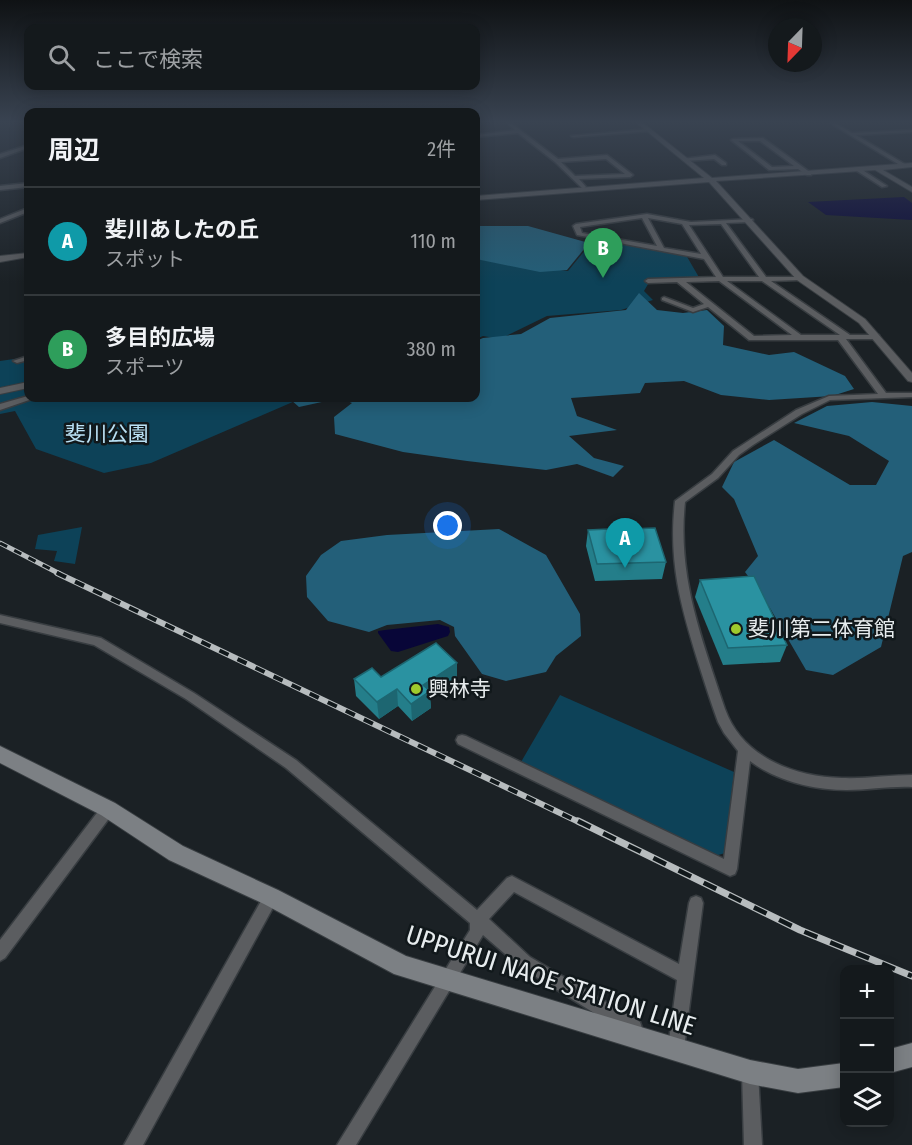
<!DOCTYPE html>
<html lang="ja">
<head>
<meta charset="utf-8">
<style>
	body { margin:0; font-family:"Fira Sans Condensed","Noto Sans JP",sans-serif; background:#212629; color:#f1f3f6 }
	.controls { position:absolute; right:18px; bottom:18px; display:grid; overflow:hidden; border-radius:12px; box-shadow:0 3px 15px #0003 }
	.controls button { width:54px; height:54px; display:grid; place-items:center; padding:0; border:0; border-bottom:2px solid #33383b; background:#14191c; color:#f1f3f6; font:30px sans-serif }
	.compass { position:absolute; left:768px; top:18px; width:54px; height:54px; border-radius:50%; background:#14191c; box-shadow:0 3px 15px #0003; rotate:203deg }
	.you { position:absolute; left:448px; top:526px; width:21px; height:21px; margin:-15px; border:4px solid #fff; border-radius:50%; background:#1a73e8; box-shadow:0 0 0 9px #1a73e833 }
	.badge { display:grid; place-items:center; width:39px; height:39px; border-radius:50%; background:#9fca2d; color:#fff; font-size:20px; font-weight:700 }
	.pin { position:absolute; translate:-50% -50px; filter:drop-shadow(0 2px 3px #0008) }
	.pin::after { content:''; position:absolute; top:32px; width:21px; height:18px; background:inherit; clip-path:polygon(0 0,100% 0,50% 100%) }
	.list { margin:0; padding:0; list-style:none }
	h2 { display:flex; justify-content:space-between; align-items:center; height:78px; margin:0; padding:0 24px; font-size:26px }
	h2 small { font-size:20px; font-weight:400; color:#9da0a3 }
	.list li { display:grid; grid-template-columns:39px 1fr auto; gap:18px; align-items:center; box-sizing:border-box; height:108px; padding:0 24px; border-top:2px solid #33383b }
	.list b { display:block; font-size:22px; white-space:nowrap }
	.list p { margin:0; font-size:20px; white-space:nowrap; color:#9da0a3 }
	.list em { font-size:20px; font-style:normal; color:#9da0a3 }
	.icon { flex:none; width:33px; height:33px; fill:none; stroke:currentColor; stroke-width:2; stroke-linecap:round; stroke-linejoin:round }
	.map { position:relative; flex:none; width:912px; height:1145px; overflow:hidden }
	.search { position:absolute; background:#14191c; box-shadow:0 3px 15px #0003; left:24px; top:24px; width:456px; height:66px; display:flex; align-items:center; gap:15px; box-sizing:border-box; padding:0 21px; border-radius:12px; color:#9da0a3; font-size:22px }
	.panel { position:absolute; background:#14191c; box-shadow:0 3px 15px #0003; left:24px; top:108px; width:456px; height:294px; border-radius:12px }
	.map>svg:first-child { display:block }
	.green { fill:#0d4258 }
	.forest { fill:#235f79 }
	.water { fill:#080638 }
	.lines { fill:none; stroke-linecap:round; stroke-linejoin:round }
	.minor-casing { stroke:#383d41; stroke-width:3 }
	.tertiary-casing { stroke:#383d41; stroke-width:2 }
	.secondary-casing { stroke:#383d41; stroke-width:2 }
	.minor { fill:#5b5d60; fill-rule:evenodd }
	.tertiary { fill:#5b5d60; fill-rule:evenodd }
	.secondary { fill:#7c8084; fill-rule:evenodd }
	.rail-far2-casing { stroke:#b7bcbe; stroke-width:5 }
	.rail-far1-casing { stroke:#b7bcbe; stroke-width:6 }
	.rail-casing { stroke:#b7bcbe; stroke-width:7 }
	.rail-far2 { stroke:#11181b; stroke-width:3; stroke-dasharray:8; stroke-linecap:butt }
	.rail-far1 { stroke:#11181b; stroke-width:4; stroke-dasharray:10; stroke-linecap:butt }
	.rail { stroke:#11181b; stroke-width:4.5; stroke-dasharray:14; stroke-linecap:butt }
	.wall { fill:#247e8a }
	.shaded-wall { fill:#1d6671 }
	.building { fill:#2a92a1; stroke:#1d6671; stroke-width:1.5 }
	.poi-dot { fill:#9fca2d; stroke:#11181b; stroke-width:2 }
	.labels { text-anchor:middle; stroke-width:5; stroke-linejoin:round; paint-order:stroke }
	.park-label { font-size:21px; fill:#bae1f5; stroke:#11181b }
	.poi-label { font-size:21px; fill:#e7ecee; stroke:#11181b; text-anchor:start }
	.near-street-label { font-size:26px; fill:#e7ecee; stroke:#11181b }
</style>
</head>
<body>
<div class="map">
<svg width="912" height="1145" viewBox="0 0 912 1145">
	<rect width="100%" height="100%" fill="#1b2125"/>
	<g class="green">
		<polygon points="595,238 686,255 700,279 651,279 644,291 653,300 621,310 547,316 500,339 483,336 476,339 476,259 568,271"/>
		<polygon points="28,357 28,398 302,398 151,463 104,473 36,449 15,411 0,414 0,361"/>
		<polygon points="82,527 75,564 54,561 57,551 35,549 38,535"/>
		<polygon points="560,695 734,772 725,853 715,856 521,762"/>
	</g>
	<g class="forest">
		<polygon points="476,226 528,226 589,243 567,270 540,272 476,259"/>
		<polygon points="639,293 657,310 683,313 707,310 724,326 723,345 769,355 794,352 845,376 854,389 832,396 769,400 721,395 684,381 645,383 640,393 571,398 577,416 617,430 569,436 594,458 624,466 613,477 577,464 546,470 467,461 403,452 335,434 334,417 352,403 340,398 299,407 291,400 293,398 476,398 476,341 483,338 521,334 550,318 626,310"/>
		<polygon points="872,402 912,406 912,552 903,556 881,647 833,675 806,670 763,596 745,572 758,556 734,499 722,487 734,462 774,440 850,485 876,485 889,461 849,436 794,423 827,406"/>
		<polygon points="499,529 546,555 580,614 581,636 556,656 546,672 506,681 482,674 455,636 454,627 440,620 387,625 369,632 328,621 307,597 306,576 321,555 341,541 387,535"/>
	</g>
	<g class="water">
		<polygon points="904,197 912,203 912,220 826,215 808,202"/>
		<polygon points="438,624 449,627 450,632 448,636 398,652 391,651 378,633 378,631 385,630"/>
	</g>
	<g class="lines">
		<g class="minor-casing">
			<g id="minor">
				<path d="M507,123H511L558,159L607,155L633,175L630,177L579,179L586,187L583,189L555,162L518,133L476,137V135L515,130ZM606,159L625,174L575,176L561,162Z"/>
				<polygon points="830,123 835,123 852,133 912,130 912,132 856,135 908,166 903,167"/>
				<polygon points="649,129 651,131 573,137 571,136"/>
				<path d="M763,138L811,173V175H807L798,169L769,170L731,140L733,139ZM738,141H760L794,166L772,167Z"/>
				<polygon points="28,145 28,148 0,158 0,154"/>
				<polygon points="715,155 726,163 726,165 722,165 714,159 685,161 682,159"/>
				<polygon points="857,169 861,169 887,186 882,187 857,171"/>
				<polygon points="28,183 28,187 0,190 0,186"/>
				<polygon points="28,208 28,212 0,223 0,219"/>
				<path d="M647,214L691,222L752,219L753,220L750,222L726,223L766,277H802V279L800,280L771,281L850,335H879V339H846L886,393H912V397L830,400L802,414L753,445L739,455L718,478L685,502C677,577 702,639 725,709C742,757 794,777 842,778C865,779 889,775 912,775V787C890,786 869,790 847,790C814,790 776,781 750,761L737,869L735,874L730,876L458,744L456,740L458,736L462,735L466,736L724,859L738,751L724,733L718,722C711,703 705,684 699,665C681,607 668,562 675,501L712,474L733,451L796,410L829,396L878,394L838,340H749L708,307L693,312L662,300V298L664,297L693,308L704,304L677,282L648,283L645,281L648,279L716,277L704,259L577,235L573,226L576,224ZM642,218L657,246L582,233L580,227ZM648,218L682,224L701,254L664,248ZM721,224L759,277H723L689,225ZM719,281L792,335L754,336L686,282ZM727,281H762L840,335H801Z"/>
				<polygon points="28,356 28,360 17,363 13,361"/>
				<polygon points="28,396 35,398 0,410 0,404"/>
				<polygon points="0,615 101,638 194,693 296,760 477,910 507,878 512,876 679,964 689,903 691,898 696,896 701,898 703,903 684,1048 682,1054 676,1056 670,1054 668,1048 677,980 514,892 489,919 530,957 640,1022 642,1028 640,1034 634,1036 628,1034 520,967 483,935 356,1145 337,1145 470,930 470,923 286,768 186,699 94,645 0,623"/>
				<polygon points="108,803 113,805 115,809 113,813 5,958 0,961 0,940 103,805"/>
				<polygon points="271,890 276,892 278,897 276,902 143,1145 124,1145 266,892"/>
				<polygon points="750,1064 756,1066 758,1072 762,1145 744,1145 742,1072 744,1066"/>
			</g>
		</g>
		<g class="tertiary-casing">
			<g id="tertiary">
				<polygon points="637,123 643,123 712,178 912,163 912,167 883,170 912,187 912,192 875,170 716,181 803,276 865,319 912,373 912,382 908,381 859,323 797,280 709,182 476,200 476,196 704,178"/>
				<polygon points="28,253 28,257 0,262 0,256"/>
				<polygon points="28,382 28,388 0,394 0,388"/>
			</g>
		</g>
		<g class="secondary-casing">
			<g id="secondary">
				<polygon points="0,746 115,803 183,846 278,890 406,956 750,1060 798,1069 844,1063 844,1087 798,1093 750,1084 394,974 264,904 169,860 101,815 0,763"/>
				<polygon points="912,1043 912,1067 890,1073 890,1049"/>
			</g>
		</g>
		<use href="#minor" class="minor"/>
		<use href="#tertiary" class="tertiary"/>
		<use href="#secondary" class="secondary"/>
		<g class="rail-far2-casing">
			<polyline id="rail-far2" points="0,543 60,574"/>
		</g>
		<g class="rail-far1-casing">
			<polyline id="rail-far1" points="57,573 581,823"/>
		</g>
		<g class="rail-casing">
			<polyline id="rail" points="578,821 800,930 912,976"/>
		</g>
		<use href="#rail-far2" class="rail-far2"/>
		<use href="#rail-far1" class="rail-far1"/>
		<use href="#rail" class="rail"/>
	</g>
	<g class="wall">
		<polygon points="628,529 666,562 662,579 595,581 586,546 588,530 612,541 626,540"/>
		<polygon points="700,580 787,645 780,662 723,665 695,597"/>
		<polygon points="381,677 457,679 430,697 431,708 412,721 398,706 379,719 356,696 354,679"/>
	</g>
	<g class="shaded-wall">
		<polygon points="457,663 457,679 430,697 431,708 412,721 411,704 423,685"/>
		<polygon points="397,689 398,706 379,719 377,702"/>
	</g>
	<g class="building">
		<polygon points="655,528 666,562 597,564 588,530 609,529 612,541 631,540 628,529"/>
		<polygon points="754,576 787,645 728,648 700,580"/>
		<polygon points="436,643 457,663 423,685 430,691 411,704 397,689 377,702 354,679 372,668 381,677"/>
	</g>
	<linearGradient id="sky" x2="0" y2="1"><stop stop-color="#0f1214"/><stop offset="0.43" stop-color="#394351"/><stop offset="1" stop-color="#394351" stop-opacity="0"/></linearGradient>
	<rect width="912" height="283" fill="url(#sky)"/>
	<g class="poi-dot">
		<circle cx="736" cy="629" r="6"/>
		<circle cx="416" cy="689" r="6"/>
	</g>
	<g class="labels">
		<g class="park-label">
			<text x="107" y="441">斐川公園</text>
		</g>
		<g class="poi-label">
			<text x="748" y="636">斐川第二体育館</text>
			<text x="428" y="696">興林寺</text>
		</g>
		<g class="near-street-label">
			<text transform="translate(551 980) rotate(18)" y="9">UPPURUI NAOE STATION LINE</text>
		</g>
	</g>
</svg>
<div class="controls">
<button>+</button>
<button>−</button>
<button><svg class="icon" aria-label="layers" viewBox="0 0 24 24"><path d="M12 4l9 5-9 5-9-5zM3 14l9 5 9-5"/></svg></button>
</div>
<svg class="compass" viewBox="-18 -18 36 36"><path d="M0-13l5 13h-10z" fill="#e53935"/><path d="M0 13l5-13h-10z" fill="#9da0a3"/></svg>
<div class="you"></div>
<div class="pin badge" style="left:625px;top:568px;background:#0f9aa8">A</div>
<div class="pin badge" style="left:603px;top:278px;background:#2e9e5b">B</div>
<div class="search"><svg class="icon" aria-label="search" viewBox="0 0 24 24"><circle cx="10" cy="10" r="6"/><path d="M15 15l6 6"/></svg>ここで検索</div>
<section class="panel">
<h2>周辺<small>2件</small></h2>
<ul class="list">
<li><span class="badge" style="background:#0f9aa8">A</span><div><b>斐川あしたの丘</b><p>スポット</p></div><em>110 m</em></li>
<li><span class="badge" style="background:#2e9e5b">B</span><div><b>多目的広場</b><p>スポーツ</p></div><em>380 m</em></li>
</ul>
</section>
</div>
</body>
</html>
